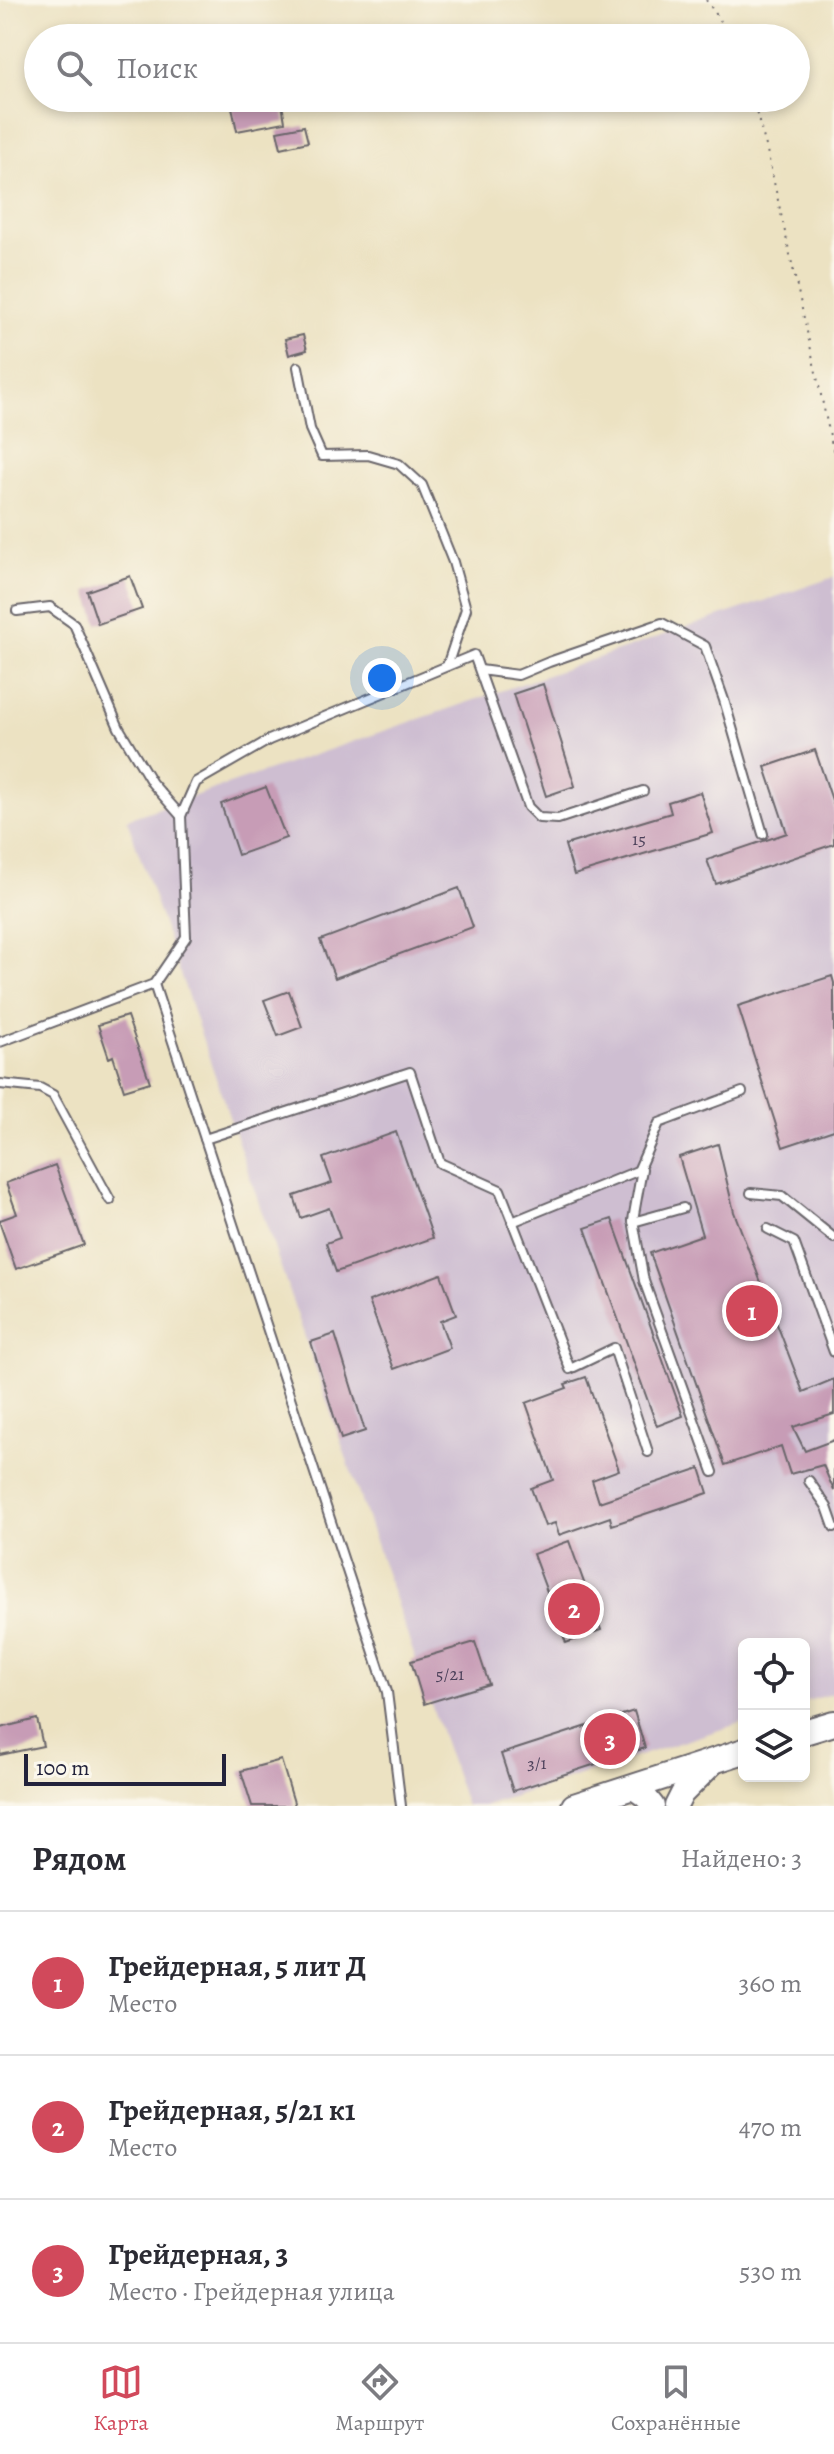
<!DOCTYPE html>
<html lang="ru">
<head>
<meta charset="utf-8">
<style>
	body { margin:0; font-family:Alegreya,serif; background:#f2f2f3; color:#2b2b33 }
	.controls { position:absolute; right:24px; bottom:24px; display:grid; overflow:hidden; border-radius:12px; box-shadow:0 4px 12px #0003 }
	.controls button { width:72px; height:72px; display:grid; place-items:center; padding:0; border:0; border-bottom:2px solid #e1e1e2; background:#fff; color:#2b2b33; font:40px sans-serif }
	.scale { position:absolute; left:24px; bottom:20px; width:202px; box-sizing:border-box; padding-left:8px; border:4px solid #22223b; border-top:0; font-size:22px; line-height:28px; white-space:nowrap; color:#22223b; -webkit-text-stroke:6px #fbf7ec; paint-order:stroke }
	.you { position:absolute; left:382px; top:678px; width:28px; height:28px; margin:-20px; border:6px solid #fff; border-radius:50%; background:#1a73e8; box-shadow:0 0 0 12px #1a73e833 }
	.badge { display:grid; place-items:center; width:52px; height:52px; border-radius:50%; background:#d1495b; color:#fff; font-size:26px; font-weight:700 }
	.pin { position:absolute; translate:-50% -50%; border:4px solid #fff; box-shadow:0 2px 8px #0006 }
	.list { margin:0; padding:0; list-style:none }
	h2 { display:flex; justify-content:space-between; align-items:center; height:104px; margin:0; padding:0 32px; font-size:34px }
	h2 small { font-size:26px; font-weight:400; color:#7c7c81 }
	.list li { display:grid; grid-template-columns:52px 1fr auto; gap:24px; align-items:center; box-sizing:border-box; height:144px; padding:0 32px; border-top:2px solid #e1e1e2 }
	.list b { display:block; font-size:30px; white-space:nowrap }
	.list p { margin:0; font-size:26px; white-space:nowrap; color:#7c7c81 }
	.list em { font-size:26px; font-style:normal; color:#7c7c81 }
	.icon { flex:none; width:44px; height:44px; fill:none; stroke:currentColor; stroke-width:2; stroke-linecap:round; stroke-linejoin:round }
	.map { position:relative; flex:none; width:834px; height:1806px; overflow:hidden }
	.search { position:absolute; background:#fff; box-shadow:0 4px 12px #0003; left:24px; right:24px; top:24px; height:88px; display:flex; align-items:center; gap:20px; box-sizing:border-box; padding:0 28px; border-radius:44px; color:#7c7c81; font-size:30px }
	.sheet { height:536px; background:#fff }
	nav { display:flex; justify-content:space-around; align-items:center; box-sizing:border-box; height:112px; border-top:2px solid #e1e1e2; background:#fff; font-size:22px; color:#7c7c81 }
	nav a { display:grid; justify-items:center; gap:4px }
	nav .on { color:#d1495b }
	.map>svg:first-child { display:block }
	.industrial { fill:#cebed1 }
	.building { fill:#c79cb6 }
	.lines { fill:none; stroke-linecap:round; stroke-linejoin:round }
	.lane-casing { stroke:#69656a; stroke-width:12 }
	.secondary-casing { stroke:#69656a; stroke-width:26 }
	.primary-casing { stroke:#69656a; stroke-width:28 }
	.path { stroke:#69656a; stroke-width:2; stroke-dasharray:2 6; stroke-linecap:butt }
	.lane { stroke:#fff; stroke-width:8 }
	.secondary { stroke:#fff; stroke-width:22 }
	.primary { stroke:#fff; stroke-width:24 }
	.labels { text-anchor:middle; stroke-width:7; stroke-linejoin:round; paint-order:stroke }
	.number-label { font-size:18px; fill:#4b405a }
</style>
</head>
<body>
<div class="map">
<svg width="834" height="1806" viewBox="0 0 834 1806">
	<rect width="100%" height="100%" fill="#fbf7ec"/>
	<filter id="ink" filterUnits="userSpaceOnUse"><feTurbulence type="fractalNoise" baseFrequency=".0125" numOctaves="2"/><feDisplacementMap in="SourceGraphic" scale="16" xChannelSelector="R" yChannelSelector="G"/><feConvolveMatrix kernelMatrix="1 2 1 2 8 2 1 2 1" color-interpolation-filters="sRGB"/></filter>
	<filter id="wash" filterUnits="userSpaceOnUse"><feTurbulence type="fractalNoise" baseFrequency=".006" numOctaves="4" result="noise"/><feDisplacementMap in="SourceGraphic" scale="32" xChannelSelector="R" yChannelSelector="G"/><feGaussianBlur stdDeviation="1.8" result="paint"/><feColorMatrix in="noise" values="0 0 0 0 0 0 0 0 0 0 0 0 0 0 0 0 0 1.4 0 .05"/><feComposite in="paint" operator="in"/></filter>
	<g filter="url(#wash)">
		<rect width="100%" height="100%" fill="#ece2c2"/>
		<polygon class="industrial" points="834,577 834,1693 804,1702 804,1644 744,1644 744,1722 483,1806 466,1806 127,819"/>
		<g id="blocks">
			<g class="building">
				<polygon points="281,98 285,122 237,131 232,107"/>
				<polygon points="304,126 308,142 281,148 277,131"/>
				<polygon points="303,335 307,350 289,355 285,339"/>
				<polygon points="130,576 142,609 98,624 87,591"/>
				<polygon points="543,684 575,786 546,796 513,694"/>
				<polygon points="815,750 834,806 834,844 716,884 707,860 787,833 765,767"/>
				<polygon points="266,787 286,838 238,855 221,804"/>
				<polygon points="700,792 713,833 574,875 565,845 671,813 668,802"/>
				<polygon points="459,888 473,927 335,978 320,940"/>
				<polygon points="832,976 834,983 834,1130 783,1147 738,1006"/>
				<polygon points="289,991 302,1027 278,1036 264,1000"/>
				<polygon points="127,1016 150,1082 124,1090 113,1056 109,1058 98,1025"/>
				<polygon points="396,1132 433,1238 336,1272 326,1243 340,1238 329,1208 301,1218 294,1196 332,1183 323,1158"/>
				<polygon points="718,1144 734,1212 803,1392 834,1379 834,1414 793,1427 805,1451 834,1440 834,1491 823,1465 790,1474 781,1446 725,1465 650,1253 702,1235 679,1157"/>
				<polygon points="55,1165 84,1245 16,1269 0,1224 0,1220 17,1214 6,1183"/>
				<polygon points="612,1219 683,1416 657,1426 585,1228"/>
				<polygon points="441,1274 456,1315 440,1321 450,1348 394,1369 369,1301"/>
				<polygon points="335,1334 365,1431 341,1439 311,1342"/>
				<polygon points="586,1377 619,1470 592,1480 599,1502 700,1468 708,1493 612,1525 610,1517 559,1535 555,1523 545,1526 531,1488 553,1480 526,1403 567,1388 565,1384"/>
				<polygon points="569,1541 601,1630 566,1643 533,1554"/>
				<polygon points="475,1642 489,1684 424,1704 411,1661"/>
				<polygon points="634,1711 645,1748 513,1791 501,1754"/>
				<polygon points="37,1719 43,1746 0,1755 0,1728"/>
				<polygon points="281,1760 295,1806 252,1806 241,1771"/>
			</g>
		</g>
	</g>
	<g filter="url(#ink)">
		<use href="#blocks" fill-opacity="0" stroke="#69656a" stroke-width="2"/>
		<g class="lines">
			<g class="lane-casing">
				<g id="lane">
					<polyline points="298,367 310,429 322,456 368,455 399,464 422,485 453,562 466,609 447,666"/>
					<polyline points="17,611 50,607 74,624 119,728 152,783 181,816"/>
					<polyline points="480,670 518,675 549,662 662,623 705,646 724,700 763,834"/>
					<polyline points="154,984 387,1692 401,1806"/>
					<polyline points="0,1042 154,984 186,937 181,816 196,782 269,740 474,655 528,807 539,818 558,819 643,791"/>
					<polyline points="0,1084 40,1088 53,1095 110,1200"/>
					<polyline points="205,1139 410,1072 440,1163 500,1190 570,1369 614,1348 648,1452"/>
					<polyline points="638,1171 659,1123 742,1092"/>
					<polyline points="751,1193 782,1196 834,1238"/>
					<polyline points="512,1222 642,1169 633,1220 644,1281 713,1472"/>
					<polyline points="633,1222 683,1208"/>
					<polyline points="768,1229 794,1242 834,1352"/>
					<polyline points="809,1481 827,1507 834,1527"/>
				</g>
			</g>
			<g class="secondary-casing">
				<g id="secondary">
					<polyline points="632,1787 645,1796 653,1806"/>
					<polyline points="676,1806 682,1794 716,1760"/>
				</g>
			</g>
			<g class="primary-casing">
				<g id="primary">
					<polyline points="804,1732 834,1723"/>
					<polyline points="574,1806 744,1751"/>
				</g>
			</g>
			<g class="path">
				<polyline points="706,0 733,38"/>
				<polyline points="752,98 766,146 834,454"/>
			</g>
			<use href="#lane" class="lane"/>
			<use href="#secondary" class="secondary"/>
			<use href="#primary" class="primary"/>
		</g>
	</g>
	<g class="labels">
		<g class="number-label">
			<text x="639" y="845">15</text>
			<text x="450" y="1680">5/21</text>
			<text x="537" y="1769">3/1</text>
		</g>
	</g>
</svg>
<div class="controls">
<button><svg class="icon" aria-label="locate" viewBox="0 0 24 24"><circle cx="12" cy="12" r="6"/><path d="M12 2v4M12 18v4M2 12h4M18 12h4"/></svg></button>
<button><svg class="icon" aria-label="layers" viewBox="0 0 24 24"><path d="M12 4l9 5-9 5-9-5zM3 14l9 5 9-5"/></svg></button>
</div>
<div class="scale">100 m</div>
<div class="you"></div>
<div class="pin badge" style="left:752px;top:1311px">1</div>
<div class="pin badge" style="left:574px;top:1609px">2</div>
<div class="pin badge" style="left:610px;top:1739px">3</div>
<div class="search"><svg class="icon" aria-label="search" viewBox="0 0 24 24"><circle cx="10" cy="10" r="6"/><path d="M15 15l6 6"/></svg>Поиск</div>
</div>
<section class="sheet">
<h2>Рядом<small>Найдено: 3</small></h2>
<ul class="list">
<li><span class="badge">1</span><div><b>Грейдерная, 5 лит Д</b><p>Место</p></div><em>360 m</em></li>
<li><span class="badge">2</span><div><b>Грейдерная, 5/21 к1</b><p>Место</p></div><em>470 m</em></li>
<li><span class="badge">3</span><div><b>Грейдерная, 3</b><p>Место · Грейдерная улица</p></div><em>530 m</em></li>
</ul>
</section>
<nav>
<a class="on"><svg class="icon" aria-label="map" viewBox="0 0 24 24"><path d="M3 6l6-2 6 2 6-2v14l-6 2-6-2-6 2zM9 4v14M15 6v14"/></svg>Карта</a>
<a><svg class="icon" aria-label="directions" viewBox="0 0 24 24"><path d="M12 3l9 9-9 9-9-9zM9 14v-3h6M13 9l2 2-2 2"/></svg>Маршрут</a>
<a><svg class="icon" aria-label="saved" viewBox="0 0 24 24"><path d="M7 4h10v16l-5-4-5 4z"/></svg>Сохранённые</a>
</nav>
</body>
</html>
